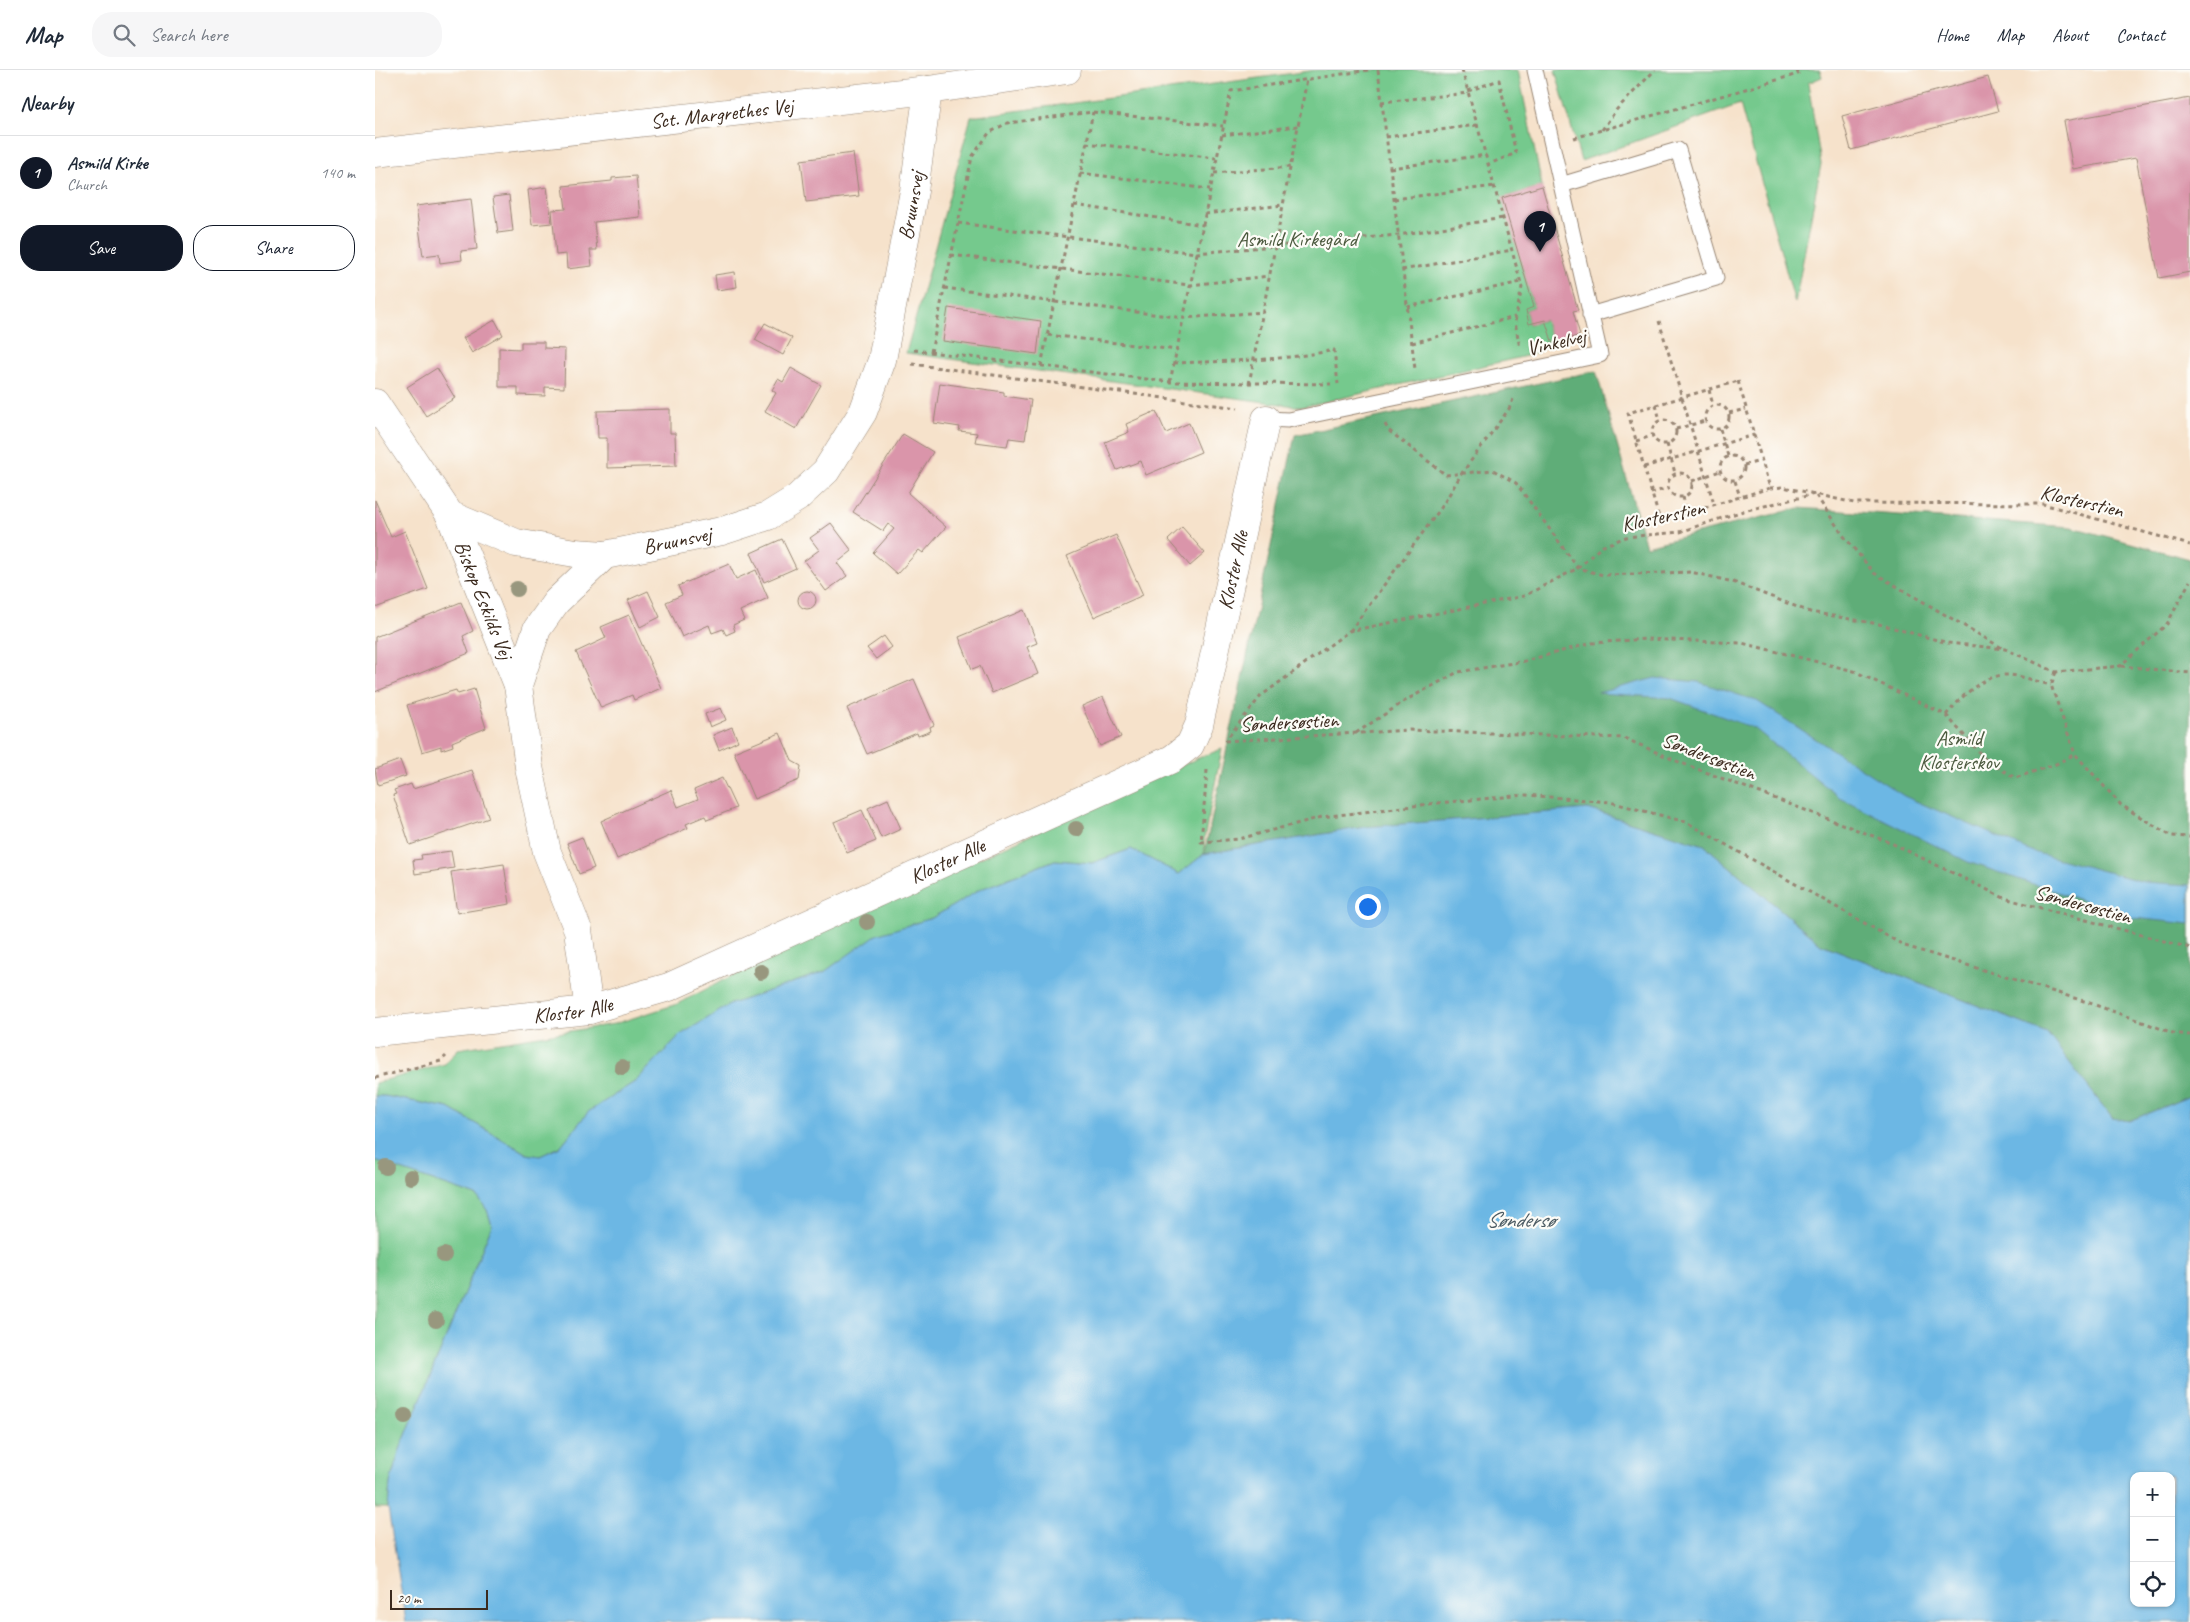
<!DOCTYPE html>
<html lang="en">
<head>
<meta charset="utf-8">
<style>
	body { margin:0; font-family:Caveat,sans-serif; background:#f6f6f7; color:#1f2937 }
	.controls { position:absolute; right:15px; bottom:15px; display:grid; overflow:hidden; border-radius:10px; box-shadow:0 1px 4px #0004 }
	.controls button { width:45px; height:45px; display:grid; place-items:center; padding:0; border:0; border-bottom:1px solid #e0e1e3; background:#fff; color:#1f2937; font:25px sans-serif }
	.scale { position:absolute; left:15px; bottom:12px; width:98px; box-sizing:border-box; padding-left:5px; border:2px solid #3b2a1e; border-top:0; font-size:14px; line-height:18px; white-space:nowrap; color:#3b2a1e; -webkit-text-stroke:4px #fdfcf7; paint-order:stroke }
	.you { position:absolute; left:992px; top:836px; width:18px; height:18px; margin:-12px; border:4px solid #fff; border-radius:50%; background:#1a73e8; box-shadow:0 0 0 8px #1a73e833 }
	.badge { display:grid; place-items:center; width:32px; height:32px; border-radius:50%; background:#111827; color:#fff; font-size:16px; font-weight:700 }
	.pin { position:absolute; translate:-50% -41px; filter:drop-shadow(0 1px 2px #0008) }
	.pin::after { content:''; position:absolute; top:26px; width:18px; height:15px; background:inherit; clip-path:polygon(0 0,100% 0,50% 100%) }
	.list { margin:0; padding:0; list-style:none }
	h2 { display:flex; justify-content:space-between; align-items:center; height:65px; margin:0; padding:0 20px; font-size:21px }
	h2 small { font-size:16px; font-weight:400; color:#747a83 }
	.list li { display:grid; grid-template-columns:32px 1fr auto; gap:15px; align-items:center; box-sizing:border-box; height:75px; padding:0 20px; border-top:1px solid #e0e1e3 }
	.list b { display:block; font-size:19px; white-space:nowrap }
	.list p { margin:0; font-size:16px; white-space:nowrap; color:#747a83 }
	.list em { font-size:16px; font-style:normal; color:#747a83 }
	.actions { display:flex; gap:10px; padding:15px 20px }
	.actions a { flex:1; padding:11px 0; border:1px solid #111827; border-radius:20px; text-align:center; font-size:18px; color:#111827 }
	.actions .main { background:#111827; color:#fff }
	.icon { flex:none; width:28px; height:28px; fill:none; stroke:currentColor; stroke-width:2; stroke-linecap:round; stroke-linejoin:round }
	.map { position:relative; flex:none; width:1815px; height:1552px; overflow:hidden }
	header { display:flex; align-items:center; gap:30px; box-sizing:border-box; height:70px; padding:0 25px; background:#fff; border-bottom:1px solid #e0e1e3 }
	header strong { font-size:24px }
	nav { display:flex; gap:28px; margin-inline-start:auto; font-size:18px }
	.search { width:350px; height:45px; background:#f6f6f7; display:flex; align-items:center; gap:12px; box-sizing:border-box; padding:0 18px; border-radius:20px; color:#747a83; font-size:19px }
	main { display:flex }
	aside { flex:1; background:#fff }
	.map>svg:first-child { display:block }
	.green { fill:#74c98d; stroke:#587a56 }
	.forest { fill:#5fad78; stroke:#4d6c4b }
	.water { fill:#6cb7e4; stroke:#547081; fill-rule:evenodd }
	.building { fill:#da95aa }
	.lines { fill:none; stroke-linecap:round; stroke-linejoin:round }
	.service-casing { stroke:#988674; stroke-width:17 }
	.minor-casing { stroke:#988674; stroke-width:29 }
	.path { stroke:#988674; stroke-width:3; stroke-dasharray:4 4; stroke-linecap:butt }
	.service { stroke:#fff; stroke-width:15 }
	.minor { stroke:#fff; stroke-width:28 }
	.tree { fill:#98977e }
	.labels { text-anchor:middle; stroke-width:4.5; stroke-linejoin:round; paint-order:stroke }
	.street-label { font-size:21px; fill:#3b2a1e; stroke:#fdfcf7 }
	.park-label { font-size:21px; fill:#4c5a3f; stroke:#fdfcf7 }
	.water-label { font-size:22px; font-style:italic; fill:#4c5b63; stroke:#fdfcf7 }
</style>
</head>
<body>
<header>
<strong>Map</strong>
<div class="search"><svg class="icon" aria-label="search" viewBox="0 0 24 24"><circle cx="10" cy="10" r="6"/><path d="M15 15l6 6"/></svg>Search here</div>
<nav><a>Home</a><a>Map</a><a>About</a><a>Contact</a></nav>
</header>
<main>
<aside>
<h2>Nearby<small></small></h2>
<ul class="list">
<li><span class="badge">1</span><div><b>Asmild Kirke</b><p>Church</p></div><em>140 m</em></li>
</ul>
<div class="actions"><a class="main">Save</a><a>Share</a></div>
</aside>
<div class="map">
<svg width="1815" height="1552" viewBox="0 0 1815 1552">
	<rect width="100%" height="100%" fill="#fdfcf7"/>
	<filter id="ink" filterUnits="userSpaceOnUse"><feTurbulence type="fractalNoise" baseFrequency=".02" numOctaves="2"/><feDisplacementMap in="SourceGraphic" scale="10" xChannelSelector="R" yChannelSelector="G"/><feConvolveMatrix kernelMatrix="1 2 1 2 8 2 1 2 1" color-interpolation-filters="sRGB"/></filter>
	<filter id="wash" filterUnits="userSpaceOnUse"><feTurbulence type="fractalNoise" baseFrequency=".0096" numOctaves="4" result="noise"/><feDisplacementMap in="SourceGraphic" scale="20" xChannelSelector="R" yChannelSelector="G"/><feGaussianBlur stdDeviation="1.12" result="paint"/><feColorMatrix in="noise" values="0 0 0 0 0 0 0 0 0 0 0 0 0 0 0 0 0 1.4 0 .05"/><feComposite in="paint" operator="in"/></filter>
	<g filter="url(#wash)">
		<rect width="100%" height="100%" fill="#f6e2cb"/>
		<g class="green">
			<polygon points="942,0 1143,0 1167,116 1128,128 1159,237 1151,240 1154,254 1170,250 1178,274 1156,285 927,337 531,283 596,47"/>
			<polygon points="1180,0 1445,0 1447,7 1433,13 1446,94 1420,233 1365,34 1206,91"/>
			<polygon points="847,679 829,769 829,784 804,804 756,779 717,793 680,790 606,819 557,848 502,865 449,902 356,934 305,965 261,1011 213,1042 185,1077 165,1086 152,1084 74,1038 10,1026 0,1026 0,1013 70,994 83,979 239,954 302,934 429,869 821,689"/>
			<polygon points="0,1091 102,1126 112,1140 117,1155 24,1382 15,1413 13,1438 0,1438"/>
		</g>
		<polygon class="forest" points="1221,301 1271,476 1424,438 1697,457 1815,489 1815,1026 1754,1051 1737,1048 1672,963 1446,874 1329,775 1213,739 990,757 829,784 920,365"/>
		<g class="water">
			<polygon points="1280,608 1324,612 1382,631 1529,726 1658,782 1769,812 1815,815 1815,854 1758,848 1593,792 1464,727 1379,658 1295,628 1223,623"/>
			<path d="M1213,739L1329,775L1446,874L1672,963L1737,1048L1754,1051L1815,1026V1552H31L13,1438L15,1413L24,1382L117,1155L112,1140L102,1126L0,1091V1026H10L74,1038L152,1084L165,1086L185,1077L213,1042L261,1011L305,965L356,934L449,902L501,865L557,848L606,819L680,790L717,793L756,779L804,804L829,784L990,757ZM1759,1406H1796V1533H1759Z"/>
		</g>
		<g id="blocks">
			<g class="building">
				<polygon points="1613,7 1623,41 1476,80 1467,46"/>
				<polygon points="1815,28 1815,202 1784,208 1761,88 1698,99 1689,51"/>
				<polygon points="478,83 484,126 431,132 426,90"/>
				<polygon points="261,106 265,147 219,152 222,180 215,180 217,196 192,199 191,184 181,185 177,140 191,139 188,116 237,111 237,108"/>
				<polygon points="1167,116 1203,240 1198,241 1205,265 1178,274 1170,250 1154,254 1151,240 1159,237 1127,128"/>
				<polygon points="172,117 177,153 157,155 153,120"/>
				<polygon points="134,125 138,161 123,163 118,127"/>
				<polygon points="96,129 102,179 86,181 87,190 65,193 64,184 48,186 41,136"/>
				<polygon points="360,202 362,217 342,220 340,205"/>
				<polygon points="573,238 666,251 662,284 568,271"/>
				<polygon points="120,250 128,265 97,283 88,268"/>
				<polygon points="390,253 417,268 408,285 380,270"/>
				<polygon points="146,272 169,272 169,278 190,279 189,318 170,317 170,326 143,325 143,317 124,317 124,278 146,279"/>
				<polygon points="62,298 80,328 51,346 32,317"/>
				<polygon points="416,298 446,315 421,359 390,341 401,323 397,320 403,309 408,312"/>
				<polygon points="565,313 629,322 629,326 656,330 650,370 634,368 632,376 600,372 602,363 584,361 585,357 559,353"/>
				<polygon points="295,339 295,363 300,363 301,396 232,398 232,368 223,368 222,341"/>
				<polygon points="781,341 791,363 814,353 826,382 771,405 766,391 742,400 730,372 754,362 751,354"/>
				<polygon points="528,364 558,382 533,423 571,457 548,483 544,480 522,504 498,483 519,459 513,454 508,461 478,442"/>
				<polygon points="0,430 16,467 30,461 53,519 0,538"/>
				<polygon points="456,453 477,481 462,493 472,506 451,521 429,491 444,480 435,468"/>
				<polygon points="807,457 830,483 815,496 793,470"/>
				<polygon points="741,465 768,525 719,547 692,486"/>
				<polygon points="407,469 421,498 389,512 376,483"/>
				<polygon points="354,494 361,509 381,500 393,528 365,541 369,550 358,555 360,561 351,565 348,559 337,563 334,555 307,567 291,532 307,525 303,516"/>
				<circle cx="432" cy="530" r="9"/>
				<polygon points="273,521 285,547 265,557 253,530"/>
				<polygon points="86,532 98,561 88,566 94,583 0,622 0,567"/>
				<polygon points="649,540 662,573 652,577 663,604 617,623 605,596 597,599 584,567"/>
				<polygon points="254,545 286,618 259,630 257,625 226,638 201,582 231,568 226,557"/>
				<polygon points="509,566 517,577 501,589 492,578"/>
				<polygon points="539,609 559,655 555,657 556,661 543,666 542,663 492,684 472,638"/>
				<polygon points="99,619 111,658 77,672 78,676 66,680 66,676 47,682 32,635 81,620 83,624"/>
				<polygon points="728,627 746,667 725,676 707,636"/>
				<polygon points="346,638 351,650 335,657 330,644"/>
				<polygon points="357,657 363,671 344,680 338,665"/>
				<polygon points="405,663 417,691 426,696 424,710 379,729 359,682"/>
				<polygon points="25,690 31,706 3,715 0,699"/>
				<polygon points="97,700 114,748 35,775 18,725 21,724 19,720 36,714 38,719"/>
				<polygon points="347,708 361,738 332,750 330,746 311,754 313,758 242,789 226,751 296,720 303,737 323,729 319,720"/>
				<polygon points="513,729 526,759 506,768 493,738"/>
				<polygon points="487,740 501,771 472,783 459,752"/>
				<polygon points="207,767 219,798 204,804 192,773"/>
				<polygon points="76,781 79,798 40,804 38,790 47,789 46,785"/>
				<polygon points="129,794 135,834 82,843 76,802"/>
			</g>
		</g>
	</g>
	<g filter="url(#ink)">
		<use href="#blocks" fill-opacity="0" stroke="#988674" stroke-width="1"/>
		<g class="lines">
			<g class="service-casing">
				<g id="service">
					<polyline points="1186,115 1303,80 1341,208 1215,245"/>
					<polyline points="891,349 913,350 1225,285 1160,0"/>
				</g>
			</g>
			<g class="minor-casing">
				<g id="minor">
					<path id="s1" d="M0,83L553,20L692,0"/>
					<path id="s2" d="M0,333L75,445L143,615"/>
					<polyline points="75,445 141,473 200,483 230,485"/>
					<path id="s3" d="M214,940L203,860L172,782L154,697L143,615L162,559L181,532L230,485L347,461L393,446L422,428L451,401L488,342L507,290L539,121L553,20"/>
					<path id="s4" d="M0,962L214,940L294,917L797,689L815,675L824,655L891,349"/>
				</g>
			</g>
			<g class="path">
				<polyline points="1003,0 1040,299"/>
				<polyline points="1087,0 1147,217 1140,252 1145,278"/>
				<polyline points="1093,21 1124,10 1141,83 1114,94"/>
				<polyline points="1006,32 1094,23"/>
				<polyline points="1227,60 1242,39 1280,0"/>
				<polyline points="847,65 923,56"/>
				<polyline points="1011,67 1102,55"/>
				<polyline points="1199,68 1423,4 1422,0"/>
				<polyline points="711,73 841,88"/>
				<polyline points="1015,98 1111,85"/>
				<polyline points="705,103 835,119"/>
				<polyline points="839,103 915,97"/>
				<polyline points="1019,129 1120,116"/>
				<polyline points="699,135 828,155"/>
				<polyline points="830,144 908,135"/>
				<polyline points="583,153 822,183 1023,165 1128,148"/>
				<polyline points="576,185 815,215 894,206"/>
				<polyline points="1027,200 1137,180"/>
				<polyline points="569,218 809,248 888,242"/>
				<polyline points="1032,237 1146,212"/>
				<polyline points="1284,251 1339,434"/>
				<polyline points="673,265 802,280"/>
				<polyline points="1037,273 1140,247"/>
				<polyline points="539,280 795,312 956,314"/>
				<polyline points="556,282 597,87 614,63 632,53 718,42 848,56"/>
				<path d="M799,293C852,291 907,291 959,280L963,314"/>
				<polyline points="537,294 863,338"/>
				<polyline points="666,296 718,42"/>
				<polygon points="1363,311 1395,418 1285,451 1253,343"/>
				<polyline points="795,312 856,21 994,0"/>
				<polyline points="874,314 932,9"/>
				<polyline points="1334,320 1338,335"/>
				<circle cx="1342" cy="347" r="12"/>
				<polyline points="1281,335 1285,350"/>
				<polyline points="1354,343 1371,339"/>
				<circle cx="1289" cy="362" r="12"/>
				<polyline points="1010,354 1013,360 1071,405 1118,400 1141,413 1203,498 1228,505 1316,502 1358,512 1435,542 1504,554 1573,573 1630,579 1681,602 1745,596 1792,554 1815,511"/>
				<polyline points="1301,359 1330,351"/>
				<polyline points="1345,359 1353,386"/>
				<polyline points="1261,371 1277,366"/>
				<polyline points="1292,374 1300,403"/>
				<circle cx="1357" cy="398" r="12"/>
				<polyline points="1369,395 1386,391"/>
				<polyline points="1269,397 1379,365"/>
				<circle cx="1305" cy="415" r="12"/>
				<polyline points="1317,411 1345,401"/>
				<polyline points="1360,411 1365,427"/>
				<polyline points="1395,418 1408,417 1440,424 1468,465 1499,503 1627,578"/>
				<polyline points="1276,423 1293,418"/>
				<polyline points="1308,427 1312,442"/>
				<polyline points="975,561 1066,438 1087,403 1134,339 1139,327"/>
				<polyline points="1746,596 1815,603"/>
				<polyline points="1681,602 1676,615 1700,684 1746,735 1796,766 1815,767"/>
				<path d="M1571,645C1587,627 1607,604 1634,605C1648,606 1663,612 1676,615"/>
				<polyline points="981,663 1033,629 1083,602 1150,591 1217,573 1271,569 1367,573 1479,601 1571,645 1610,689 1640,708 1681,694 1700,684"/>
				<polyline points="854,666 886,626 974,561 1149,526 1203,498 1226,477 1251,467 1305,462 1368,441 1440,424 1479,433 1668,434 1815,475"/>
				<polyline points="850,671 1034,660 1249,668 1304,692 1514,772 1629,828 1815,878"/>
				<polyline points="832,700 826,772 864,769 947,747 1062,733 1151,725 1235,732 1311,752 1530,876 1712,932 1798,963 1815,965"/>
				<polyline points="0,1008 66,991 71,986"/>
			</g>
			<use href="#service" class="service"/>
			<use href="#minor" class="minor"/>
		</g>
		<g class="tree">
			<circle cx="142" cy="519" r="8"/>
			<circle cx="701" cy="759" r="8"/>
			<circle cx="492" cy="852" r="8"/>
			<circle cx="386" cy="902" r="8"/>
			<circle cx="247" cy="997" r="8"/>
			<circle cx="11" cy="1097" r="8"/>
			<circle cx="36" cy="1107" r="8"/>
			<circle cx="69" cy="1185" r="8"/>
			<circle cx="61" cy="1250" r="8"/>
			<circle cx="30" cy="1346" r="8"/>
		</g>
	</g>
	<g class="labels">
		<g class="street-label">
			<text dy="7" stroke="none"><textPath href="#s1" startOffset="349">Sct. Margrethes Vej</textPath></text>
			<text dy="7" stroke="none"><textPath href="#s3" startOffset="1018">Bruunsvej</textPath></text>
			<text transform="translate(1181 272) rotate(-13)" y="7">Vinkelvej</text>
			<text transform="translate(1707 431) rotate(13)" y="7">Klosterstien</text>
			<text transform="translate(1288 446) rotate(-12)" y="7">Klosterstien</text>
			<text dy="7" stroke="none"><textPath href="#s3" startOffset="568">Bruunsvej</textPath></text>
			<text dy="7" stroke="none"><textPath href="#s4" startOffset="1054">Kloster Alle</textPath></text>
			<text dy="7" stroke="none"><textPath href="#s2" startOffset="226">Biskop Eskilds Vej</textPath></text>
			<text transform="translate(914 652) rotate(-3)" y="7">Søndersøstien</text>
			<text transform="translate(1334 686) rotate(21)" y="7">Søndersøstien</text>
			<text dy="7" stroke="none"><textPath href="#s4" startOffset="604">Kloster Alle</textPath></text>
			<text transform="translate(1708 834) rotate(15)" y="7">Søndersøstien</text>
			<text dy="7" stroke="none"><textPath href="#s4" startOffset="199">Kloster Alle</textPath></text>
		</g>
		<g class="park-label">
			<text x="922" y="176">Asmild Kirkegård</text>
			<text x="1584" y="675">Asmild<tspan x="1584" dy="24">Klosterskov</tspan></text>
		</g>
		<g class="water-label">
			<text x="1145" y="1157">Søndersø</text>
		</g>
	</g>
</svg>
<div class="controls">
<button>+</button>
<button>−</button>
<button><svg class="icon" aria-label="locate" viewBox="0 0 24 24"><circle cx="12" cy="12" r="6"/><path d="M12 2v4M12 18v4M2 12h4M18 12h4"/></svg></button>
</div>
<div class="scale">20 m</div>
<div class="you"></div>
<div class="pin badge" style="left:1165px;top:182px">1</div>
</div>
</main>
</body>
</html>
